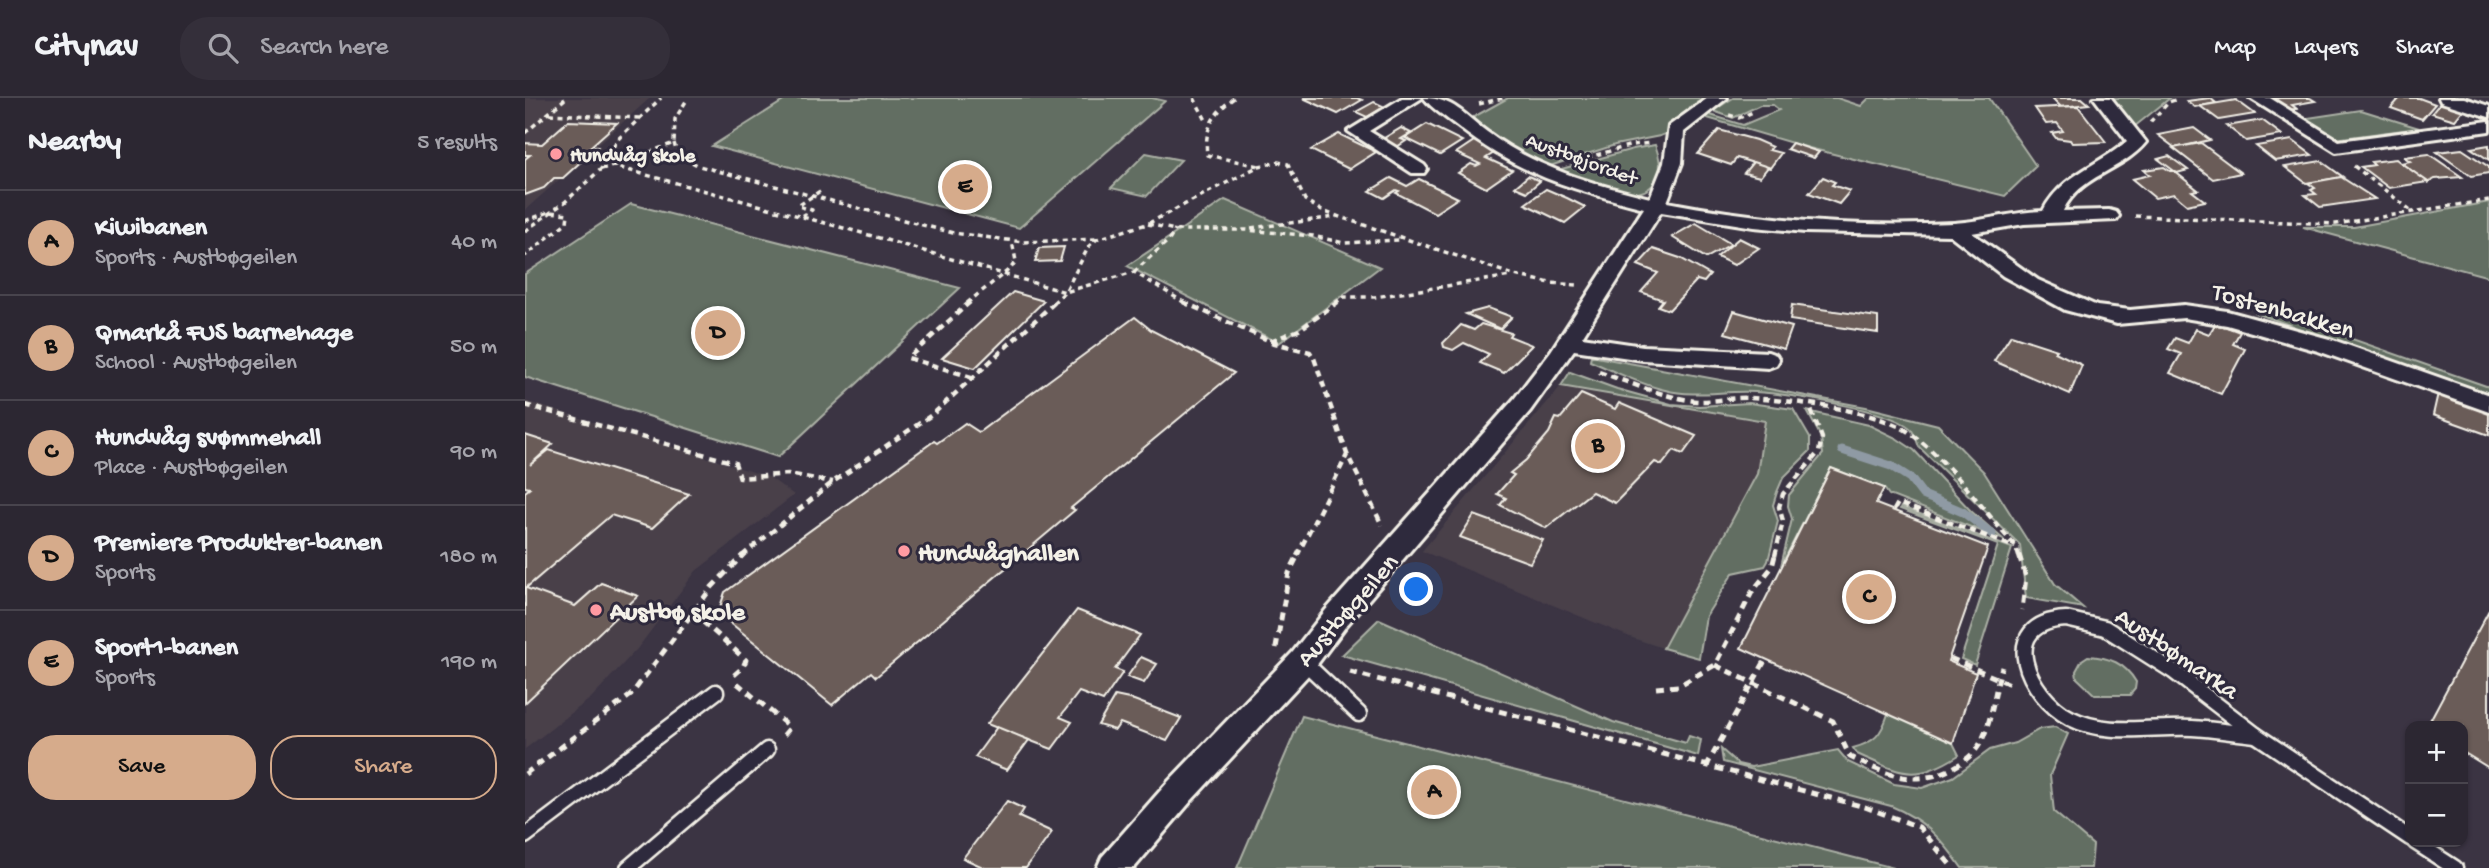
<!DOCTYPE html>
<html lang="en">
<head>
<meta charset="utf-8">
<style>
	body { margin:0; font-family:"Gochi Hand",sans-serif; background:#342f3a; color:#f1f3f6 }
	.controls { position:absolute; right:21px; bottom:21px; display:grid; overflow:hidden; border-radius:14px; box-shadow:0 2px 5px #0004 }
	.controls button { width:63px; height:63px; display:grid; place-items:center; padding:0; border:0; border-bottom:2px solid #48444d; background:#2c2732; color:#f1f3f6; font:35px sans-serif }
	.you { position:absolute; left:892px; top:492px; width:24px; height:24px; margin:-18px; border:5px solid #fff; border-radius:50%; background:#1a73e8; box-shadow:0 0 0 10px #1a73e833 }
	.badge { display:grid; place-items:center; width:46px; height:46px; border-radius:50%; background:#d6ab8b; color:#111; font-size:23px; font-weight:700 }
	.pin { position:absolute; translate:-50% -50%; border:4px solid #fff; box-shadow:0 2px 7px #0006 }
	.list { margin:0; padding:0; list-style:none }
	h2 { display:flex; justify-content:space-between; align-items:center; height:91px; margin:0; padding:0 28px; font-size:30px }
	h2 small { font-size:23px; font-weight:400; color:#a6a5ac }
	.list li { display:grid; grid-template-columns:46px 1fr auto; gap:21px; align-items:center; box-sizing:border-box; height:105px; padding:0 28px; border-top:2px solid #48444d }
	.list b { display:block; font-size:26px; white-space:nowrap }
	.list p { margin:0; font-size:23px; white-space:nowrap; color:#a6a5ac }
	.list em { font-size:23px; font-style:normal; color:#a6a5ac }
	.actions { display:flex; gap:14px; padding:21px 28px }
	.actions a { flex:1; padding:16px 0; border:2px solid #d6ab8b; border-radius:28px; text-align:center; font-size:24px; color:#d6ab8b }
	.actions .main { background:#d6ab8b; color:#111 }
	.icon { flex:none; width:38px; height:38px; fill:none; stroke:currentColor; stroke-width:2; stroke-linecap:round; stroke-linejoin:round }
	.map { position:relative; flex:none; width:1964px; height:770px; overflow:hidden }
	header { display:flex; align-items:center; gap:42px; box-sizing:border-box; height:98px; padding:0 35px; background:#2c2732; border-bottom:2px solid #48444d }
	header strong { font-size:33px }
	nav { display:flex; gap:38px; margin-inline-start:auto; font-size:24px }
	.search { width:490px; height:63px; background:#342f3a; display:flex; align-items:center; gap:18px; box-sizing:border-box; padding:0 24px; border-radius:28px; color:#a6a5ac; font-size:26px }
	main { display:flex }
	aside { flex:1; background:#2c2732 }
	.map>svg:first-child { display:block }
	.built { fill:#49404a }
	.green { fill:#626e62; stroke:#abb0a5; stroke-width:2 }
	.lines { fill:none; stroke-linecap:round; stroke-linejoin:round }
	.stream { stroke:#8f9aa4; stroke-width:9 }
	.building { fill:#6b5b59; stroke:#f4f1e8; stroke-width:2 }
	.lane-casing { stroke:#f4f1e8; stroke-width:19 }
	.street-casing { stroke:#f4f1e8; stroke-width:6 }
	.path-far2 { stroke:#f4f1e8; stroke-width:3.5; stroke-dasharray:5 4.5; stroke-linecap:butt }
	.path-far1 { stroke:#f4f1e8; stroke-width:4.5; stroke-dasharray:7 5; stroke-linecap:butt }
	.path { stroke:#f4f1e8; stroke-width:5; stroke-dasharray:8 6; stroke-linecap:butt }
	.lane { stroke:#2f2a3d; stroke-width:14 }
	.street { fill:#2f2a3d; fill-rule:evenodd }
	.poi-dot { fill:#ff9aa2; stroke:#2f2a3d; stroke-width:2.5 }
	.labels { text-anchor:middle; stroke-width:6; stroke-linejoin:round; paint-order:stroke }
	.far-poi-label { font-size:21px; font-weight:bold; fill:#f4f1e8; stroke:#2f2a3d; text-anchor:start }
	.far-street-label { font-size:21px; fill:#f4f1e8; stroke:#2f2a3d }
	.street-label { font-size:26px; fill:#f4f1e8; stroke:#2f2a3d }
	.poi-label { font-size:26px; font-weight:bold; fill:#f4f1e8; stroke:#2f2a3d; text-anchor:start }
</style>
</head>
<body>
<header>
<strong>Citynav</strong>
<div class="search"><svg class="icon" aria-label="search" viewBox="0 0 24 24"><circle cx="10" cy="10" r="6"/><path d="M15 15l6 6"/></svg>Search here</div>
<nav><a>Map</a><a>Layers</a><a>Share</a></nav>
</header>
<main>
<aside>
<h2>Nearby<small>5 results</small></h2>
<ul class="list">
<li><span class="badge">A</span><div><b>Kiwibanen</b><p>Sports · Austbøgeilen</p></div><em>40 m</em></li>
<li><span class="badge">B</span><div><b>Qmarkå FUS barnehage</b><p>School · Austbøgeilen</p></div><em>50 m</em></li>
<li><span class="badge">C</span><div><b>Hundvåg svømmehall</b><p>Place · Austbøgeilen</p></div><em>90 m</em></li>
<li><span class="badge">D</span><div><b>Premiere Produkter-banen</b><p>Sports</p></div><em>180 m</em></li>
<li><span class="badge">E</span><div><b>Sport1-banen</b><p>Sports</p></div><em>190 m</em></li>
</ul>
<div class="actions"><a class="main">Save</a><a>Share</a></div>
</aside>
<div class="map">
<svg width="1964" height="770" viewBox="0 0 1964 770">
	<rect width="100%" height="100%" fill="#3b3443"/>
	<filter id="ink" filterUnits="userSpaceOnUse"><feTurbulence type="fractalNoise" baseFrequency=".0143" numOctaves="2"/><feDisplacementMap in="SourceGraphic" scale="14" xChannelSelector="R" yChannelSelector="G"/><feConvolveMatrix kernelMatrix="1 2 1 2 8 2 1 2 1" color-interpolation-filters="sRGB"/></filter>
	<g filter="url(#ink)">
		<g class="built">
			<polygon points="0,0 125,0 0,112"/>
			<polygon points="1036,288 1240,323 1232,376 1138,550 1105,539 897,453"/>
			<polygon points="0,303 244,379 269,397 171,473 112,551 66,600 0,651"/>
		</g>
		<g class="green">
			<polygon points="263,0 627,0 640,3 494,130 187,48"/>
			<polygon points="983,0 1179,0 1165,9 1150,32 1135,38 1090,47 1022,69 993,57 945,21"/>
			<polygon points="1208,0 1312,0 1336,8 1344,0 1464,0 1511,68 1480,98 1284,50 1179,19 1182,16 1218,27 1254,12 1248,7 1235,7 1208,20 1188,13"/>
			<polygon points="1583,0 1645,0 1609,29"/>
			<polygon points="1836,12 1894,30 1810,41 1776,21"/>
			<path d="M1130,47C1135,60 1138,72 1130,84C1111,112 1057,82 1033,72L1108,51Z"/>
			<polygon points="621,55 656,62 622,98 586,90"/>
			<polygon points="700,102 855,169 754,245 602,168"/>
			<polygon points="1964,104 1964,179 1778,129 1829,129"/>
			<polygon points="106,106 435,190 253,359 0,279 0,176"/>
			<polygon points="1736,209 1964,289 1964,299 1731,215"/>
			<path d="M1066,258L1341,309L1413,327L1459,374L1530,486L1558,510L1501,500L1495,447L1394,349C1392,343 1389,334 1385,330C1364,311 1260,296 1230,294C1200,292 1170,300 1140,292C1114,286 1089,273 1065,263Z"/>
			<polygon points="1045,274 1092,291 1146,306 1174,308 1224,305 1268,311 1285,340 1285,353 1258,380 1252,394 1248,407 1253,423 1243,463 1240,468 1208,475 1181,518 1174,560 1138,550 1232,376 1240,323 1036,288"/>
			<polygon points="1282,313 1344,327 1371,340 1389,352 1446,413 1479,442 1364,397 1359,390 1306,370 1256,468 1267,421 1263,408 1264,397 1298,356 1296,339"/>
			<polygon points="1376,409 1487,450 1450,567 1436,561 1473,447 1375,411"/>
			<polygon points="854,521 1088,624 1161,645 1164,638 1176,642 1173,658 817,557"/>
			<path d="M1563,558C1584,559 1600,565 1611,584L1610,591L1605,597H1570L1552,580L1551,573L1557,562Z"/>
			<path d="M1363,616L1428,645L1434,657C1389,686 1376,675 1332,656L1328,650C1350,644 1356,637 1363,616Z"/>
			<polygon points="777,618 1369,770 712,770"/>
			<path d="M1530,629L1543,636L1525,677L1529,714L1568,747L1566,770H1437C1417,741 1398,721 1366,708L1198,664L1196,651L1213,666L1226,669L1313,652L1323,664L1369,686L1397,690L1428,679L1465,652L1490,645L1515,631Z"/>
		</g>
		<g class="lines">
			<polyline class="stream" points="1317,352 1366,368 1385,380 1398,397 1438,414 1467,436"/>
		</g>
		<g class="building">
			<polygon points="778,0 832,0 837,2 813,16"/>
			<polygon points="1527,0 1557,0 1564,6 1536,9"/>
			<polygon points="1685,0 1691,5 1670,9 1662,3"/>
			<polygon points="1742,0 1785,0 1790,3 1767,7 1772,11 1759,12"/>
			<polygon points="1875,0 1894,0 1910,6 1897,21 1866,10"/>
			<polygon points="1711,2 1730,16 1694,22 1675,8"/>
			<polygon points="849,4 860,9 842,19 831,14"/>
			<polygon points="1916,4 1938,12 1930,22 1907,15"/>
			<polygon points="1553,8 1581,44 1547,45 1545,42 1531,40 1527,35 1538,33 1532,25 1521,26 1510,10"/>
			<polygon points="1737,22 1757,37 1721,43 1702,28"/>
			<polygon points="43,23 92,25 65,49 72,49 38,80 29,80 19,90 0,97 0,61 5,57 0,57 0,45 17,46"/>
			<polygon points="902,26 937,43 915,57 880,40"/>
			<polygon points="876,30 886,35 876,41 881,43 870,50 854,43"/>
			<polygon points="1669,30 1685,42 1650,50 1633,37"/>
			<polygon points="1194,32 1231,42 1247,49 1244,52 1256,55 1245,70 1212,60 1206,67 1173,56"/>
			<polygon points="814,36 851,54 824,71 786,52"/>
			<polygon points="1767,42 1787,57 1750,63 1731,48"/>
			<polygon points="949,43 969,55 961,60 987,72 961,90 933,75 946,66 951,68 955,66 931,55"/>
			<polygon points="1267,45 1294,54 1289,60 1262,51"/>
			<polygon points="1676,45 1716,75 1688,81 1648,50"/>
			<polygon points="1964,47 1964,62 1946,50"/>
			<polygon points="1937,51 1964,69 1964,75 1946,78 1912,54"/>
			<polygon points="1904,56 1937,79 1910,81 1903,85 1876,65 1885,63 1879,59"/>
			<polygon points="1644,58 1663,72 1652,75 1633,61"/>
			<polygon points="1871,61 1876,65 1903,84 1864,90 1836,69 1849,67 1846,64"/>
			<polygon points="1796,63 1818,79 1781,85 1760,69"/>
			<polygon points="1228,64 1243,69 1235,79 1219,75"/>
			<polygon points="1639,69 1645,73 1649,73 1673,92 1667,93 1680,103 1662,107 1649,96 1630,100 1607,81 1625,77 1619,72"/>
			<polygon points="1003,78 1015,83 1002,94 990,89"/>
			<polygon points="1298,79 1310,84 1307,87 1325,93 1314,106 1284,95"/>
			<polygon points="1816,79 1850,101 1795,109 1780,97 1791,96 1786,92 1790,90 1783,85"/>
			<polygon points="866,80 882,88 894,81 933,100 910,115 871,95 874,93 871,92 859,100 845,93"/>
			<polygon points="1021,91 1042,100 1060,109 1040,125 1000,106"/>
			<polygon points="1171,125 1206,146 1181,160 1147,139"/>
			<polygon points="1214,140 1234,150 1209,167 1192,159"/>
			<polygon points="539,149 535,163 510,164 514,150"/>
			<polygon points="1128,151 1155,160 1185,177 1179,184 1172,182 1144,212 1133,208 1138,202 1116,194 1133,175 1113,167"/>
			<polygon points="488,194 519,203 450,270 417,260"/>
			<polygon points="1267,207 1353,219 1353,235 1265,222"/>
			<polygon points="963,210 987,219 975,231 941,216"/>
			<polygon points="1209,213 1267,229 1259,251 1200,235"/>
			<polygon points="610,219 626,232 709,275 546,410 550,412 351,579 346,574 307,607 193,515 200,494 409,343 412,345 440,325 454,334"/>
			<polygon points="1691,225 1715,234 1708,246 1720,251 1696,296 1645,275 1656,256 1643,251 1650,240 1663,245 1671,231 1684,236"/>
			<polygon points="956,226 986,235 984,238 1007,247 979,275 955,265 964,256 939,245 928,252 919,249 918,245 936,227 949,232"/>
			<polygon points="1486,237 1532,252 1530,254 1557,267 1545,296 1469,263"/>
			<polygon points="1913,295 1964,314 1964,337 1908,317"/>
			<polygon points="1056,296 1090,311 1094,305 1171,338 1158,356 1149,352 1137,367 1130,364 1090,405 1067,394 1021,430 975,407 981,400 972,396 989,377 985,375 1001,362 1024,335 1031,320 1035,321"/>
			<polygon points="0,337 28,346 5,367 24,352 164,396 127,430 86,417 1,490 50,508 76,485 113,498 0,605 0,394 5,390 0,389"/>
			<polygon points="1306,370 1359,390 1351,406 1463,449 1423,563 1451,575 1428,645 1216,550"/>
			<polygon points="949,417 1018,442 1005,465 935,439"/>
			<polygon points="552,512 615,537 590,571 598,574 578,603 554,594 535,619 547,624 527,651 462,626"/>
			<polygon points="1964,512 1964,670 1938,654 1938,628 1902,628"/>
			<polygon points="616,559 632,566 619,585 602,579"/>
			<polygon points="590,598 609,602 656,620 642,643 595,625 590,632 573,627"/>
			<polygon points="472,629 504,642 482,672 450,659"/>
			<polygon points="482,703 499,711 494,719 527,734 501,770 460,770 438,760"/>
		</g>
		<g class="lines">
			<g class="lane-casing">
				<g id="lane">
					<path d="M1541,521L1580,530L1648,573L1731,637C1710,635 1688,631 1667,630C1627,628 1582,639 1545,620C1503,598 1470,525 1541,521Z"/>
					<polyline points="778,563 834,616"/>
					<polyline points="1731,637 1885,740"/>
					<polyline points="0,738 191,594"/>
					<polyline points="1890,744 1930,770"/>
					<polyline points="103,770 242,652"/>
				</g>
			</g>
			<g class="street-casing">
				<g id="street">
					<polygon points="877,0 897,0 844,33 899,67 902,71 899,75 887,75 823,33"/>
					<path d="M899,0C928,0 939,17 962,34C1010,70 1068,86 1125,100L1139,65L1144,28L1183,0H1202L1159,34L1157,65L1142,104C1236,122 1333,130 1429,125C1459,123 1488,114 1518,113C1536,77 1573,68 1602,43L1569,0H1586L1621,44C1598,73 1554,77 1538,113L1584,112L1591,114L1594,118L1591,122L1499,126L1447,135L1513,182L1572,208L1605,212L1659,207L1702,213L1808,242L1964,297V314L1793,253L1702,227L1659,220L1592,226L1540,212L1478,178L1425,137L1280,134L1229,129L1136,114L1057,239L1118,248L1243,254L1251,257L1254,262L1251,267L1243,270L1118,262L1049,252L1005,313L820,529L788,572L666,703L609,770H572L577,759L644,683L768,554L800,513L989,301L1026,253L1119,110C1046,91 992,76 932,28C921,19 907,11 899,0Z"/>
					<polygon points="1725,0 1745,0 1814,43 1964,23 1964,33 1811,54"/>
					<polygon points="1914,0 1939,0 1964,8 1964,19 1916,4"/>
				</g>
			</g>
			<g class="path-far2">
				<polyline points="669,0 682,24"/>
				<path d="M709,0C688,15 679,31 682,57L734,68"/>
				<polyline points="954,6 978,0"/>
				<polyline points="24,16 114,20"/>
				<polyline points="1204,17 1214,20 1230,13"/>
				<polyline points="1625,24 1644,4 1650,2"/>
				<polyline points="0,35 41,0"/>
				<polyline points="149,45 152,56 174,68 428,135 498,144 572,141"/>
				<polyline points="1053,62 1107,47 1126,45"/>
				<polyline points="88,68 149,45 150,21 163,0"/>
				<polyline points="1829,68 1888,114"/>
				<polyline points="76,71 88,68 337,135 540,194 609,174 660,205"/>
				<polyline points="277,118 287,112 273,108 298,91"/>
				<polyline points="1610,118 1811,126 1964,102"/>
				<polyline points="0,123 24,114 43,116 42,124 0,158"/>
				<polyline points="623,126 650,132 722,132 788,138 819,145 874,142"/>
				<polyline points="726,130 811,119"/>
				<polyline points="0,133 40,104 76,71 92,42 136,0"/>
				<polyline points="609,174 645,141 650,132"/>
				<polyline points="442,205 486,170 491,163 487,143"/>
				<polyline points="528,205 540,194 564,148 572,141 622,126 734,68 753,64 763,66 780,102 797,113 989,177 1025,185 1052,187"/>
				<polyline points="810,205 819,199 850,199 986,178"/>
			</g>
			<g class="path-far1">
				<polyline points="445,204 383,260 450,280"/>
				<polyline points="658,204 745,243 774,232 813,204"/>
				<polyline points="746,244 785,254 789,260 822,356 857,427"/>
				<path d="M1074,274C1106,285 1138,299 1171,303C1189,304 1207,299 1225,300C1266,303 1352,311 1385,335C1424,363 1459,413 1491,449L1494,458"/>
				<polyline points="0,307 210,365 215,380 263,376 308,384"/>
				<polyline points="1369,412 1373,405 1490,449"/>
				<polyline points="217,458 308,384 408,316 530,204"/>
				<polyline points="772,458 822,357"/>
				<polyline points="1250,458 1258,423 1254,409 1258,396 1294,354 1297,340 1285,309"/>
			</g>
			<g class="path">
				<polyline points="1494,457 1501,479 1497,512"/>
				<polyline points="167,514 221,562 218,569 206,580"/>
				<polyline points="751,550 764,475 773,457"/>
				<polyline points="1425,560 1485,586"/>
				<path d="M1190,567L1308,623L1325,659C1360,676 1389,690 1426,671C1439,664 1451,655 1457,642C1468,619 1469,593 1477,569"/>
				<polyline points="825,574 1340,709 1394,729 1428,770"/>
				<polyline points="212,585 262,627 264,631 258,638"/>
				<polyline points="1131,590 1153,588 1190,567 1227,494 1247,469 1250,457"/>
				<polyline points="1181,669 1241,561"/>
				<polyline points="0,676 106,597 187,489 218,457"/>
			</g>
			<use href="#lane" class="lane"/>
			<use href="#street" class="street"/>
		</g>
	</g>
	<g class="poi-dot">
		<circle cx="31" cy="56" r="7"/>
		<circle cx="379" cy="453" r="7"/>
		<circle cx="71" cy="512" r="7"/>
	</g>
	<g class="labels">
		<g class="far-poi-label">
			<text x="45" y="63">Hundvåg skole</text>
		</g>
		<g class="far-street-label">
			<text transform="translate(1057 60) rotate(20)" y="7">Austbøjordet</text>
		</g>
		<g class="street-label">
			<text transform="translate(1759 211) rotate(16)" y="9">Tostenbakken</text>
			<text transform="translate(821 511) rotate(-49)" y="9">Austbøgeilen</text>
			<text transform="translate(1653 554) rotate(34)" y="9">Austbømarka</text>
		</g>
		<g class="poi-label">
			<text x="393" y="462">Hundvåghallen</text>
			<text x="85" y="521">Austbø skole</text>
		</g>
	</g>
</svg>
<div class="controls">
<button>+</button>
<button>−</button>
</div>
<div class="you"></div>
<div class="pin badge" style="left:909px;top:694px">A</div>
<div class="pin badge" style="left:1073px;top:348px">B</div>
<div class="pin badge" style="left:1344px;top:499px">C</div>
<div class="pin badge" style="left:193px;top:235px">D</div>
<div class="pin badge" style="left:440px;top:89px">E</div>
</div>
</main>
</body>
</html>
